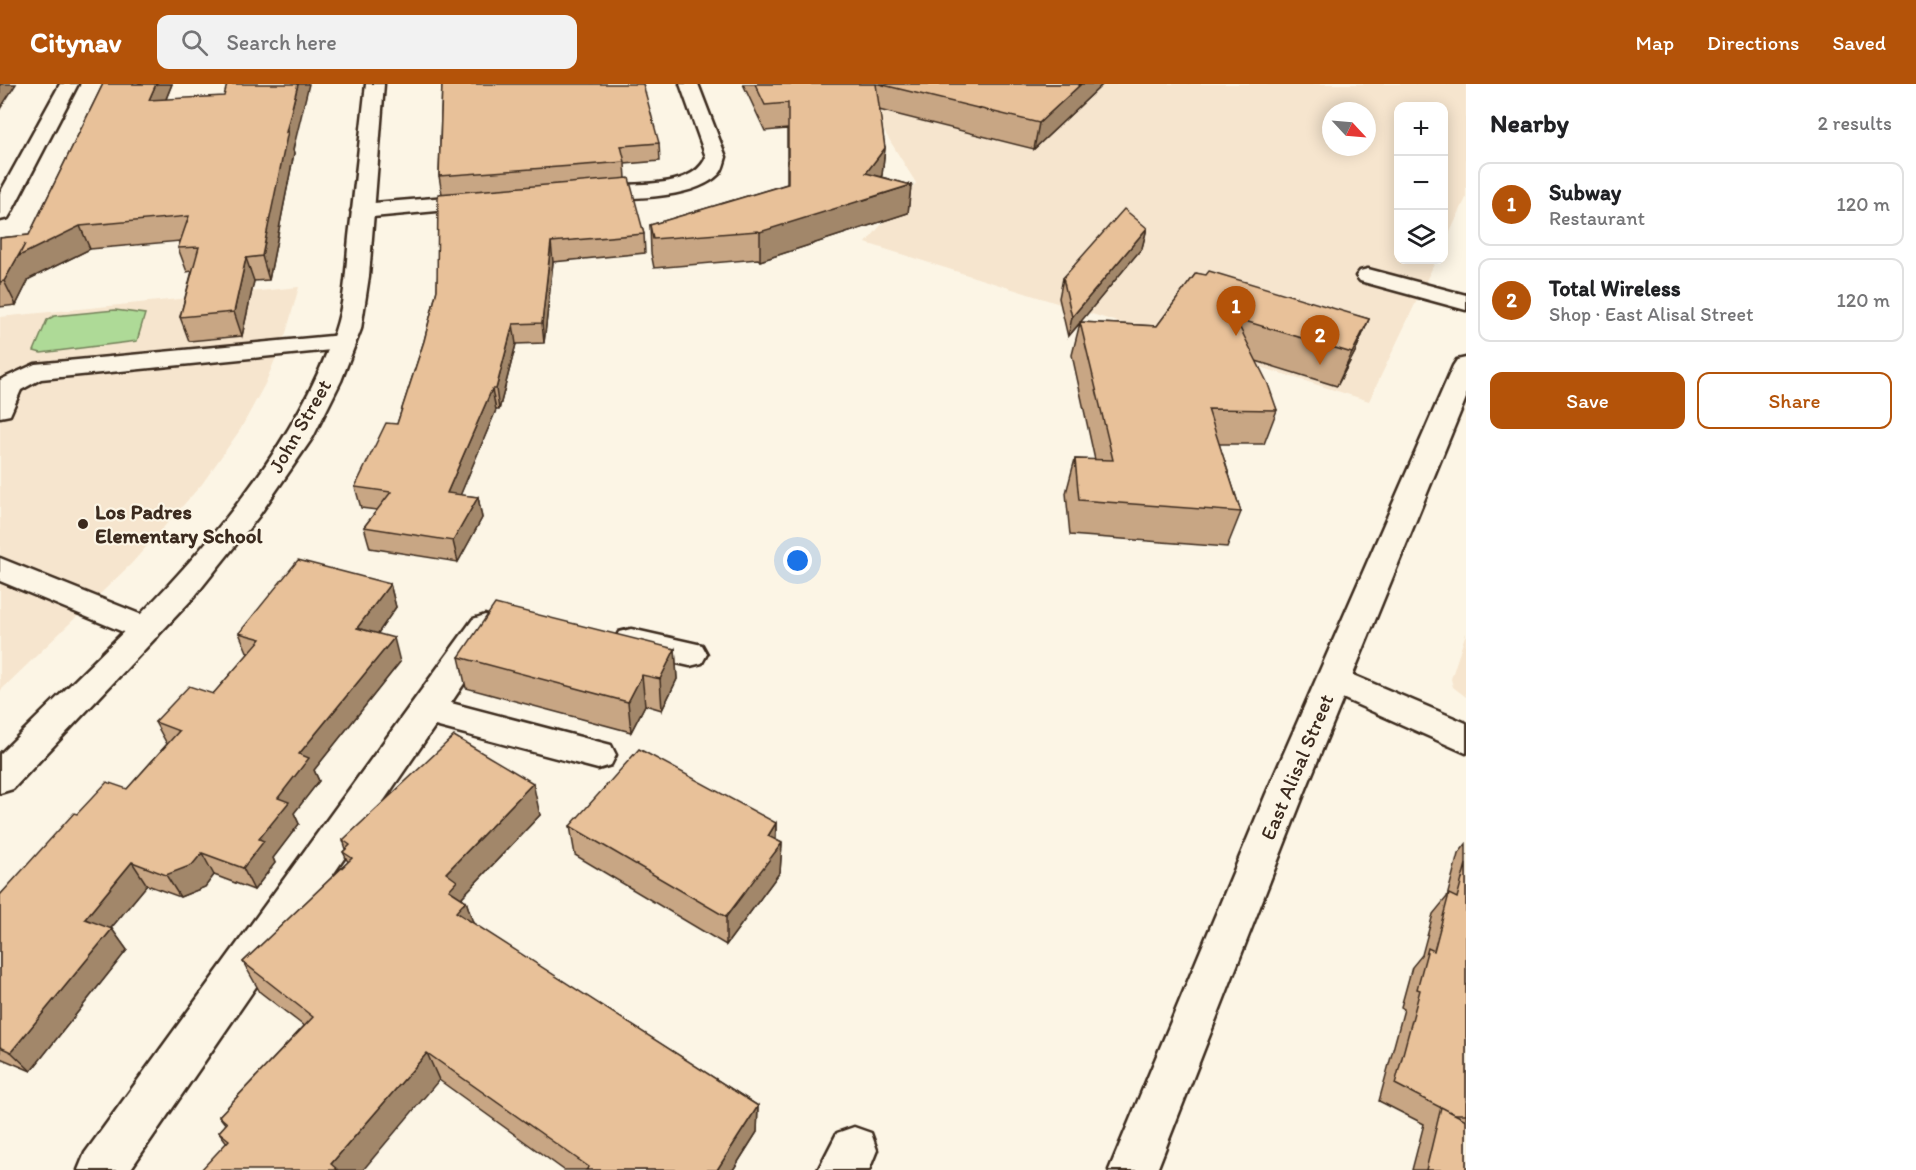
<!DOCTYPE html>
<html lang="en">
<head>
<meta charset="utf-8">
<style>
	body { margin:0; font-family:Itim,sans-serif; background:#f2f2f2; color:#202124 }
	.controls { position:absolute; right:18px; top:18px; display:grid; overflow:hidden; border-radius:12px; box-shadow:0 3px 15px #0003 }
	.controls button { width:54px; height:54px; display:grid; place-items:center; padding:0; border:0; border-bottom:2px solid #e0e0e0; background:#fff; color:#202124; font:30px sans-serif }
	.compass { position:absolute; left:1322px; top:18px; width:54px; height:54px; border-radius:50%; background:#fff; box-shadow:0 3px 15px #0003; rotate:116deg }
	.you { position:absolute; left:798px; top:477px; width:21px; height:21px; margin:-15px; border:4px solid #fff; border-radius:50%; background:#1a73e8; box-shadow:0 0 0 9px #1a73e833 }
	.badge { display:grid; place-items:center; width:39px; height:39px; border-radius:50%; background:#b45309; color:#fff; font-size:20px; font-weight:700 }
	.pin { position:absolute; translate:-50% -50px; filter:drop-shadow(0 2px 3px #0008) }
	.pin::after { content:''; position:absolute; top:32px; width:21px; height:18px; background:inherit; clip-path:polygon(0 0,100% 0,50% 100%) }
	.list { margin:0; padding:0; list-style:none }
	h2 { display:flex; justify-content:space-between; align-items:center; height:78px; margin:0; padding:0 24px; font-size:26px }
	h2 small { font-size:20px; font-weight:400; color:#757577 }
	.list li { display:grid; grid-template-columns:39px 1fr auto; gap:18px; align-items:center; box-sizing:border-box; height:84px; margin:0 12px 12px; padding:0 12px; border:2px solid #e0e0e0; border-radius:12px }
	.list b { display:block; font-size:22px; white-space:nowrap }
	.list p { margin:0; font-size:20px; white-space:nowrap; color:#757577 }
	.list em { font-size:20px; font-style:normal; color:#757577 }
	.actions { display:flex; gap:12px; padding:18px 24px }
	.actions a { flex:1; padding:14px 0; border:2px solid #b45309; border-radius:12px; text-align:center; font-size:21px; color:#b45309 }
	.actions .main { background:#b45309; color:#fff }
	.icon { flex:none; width:33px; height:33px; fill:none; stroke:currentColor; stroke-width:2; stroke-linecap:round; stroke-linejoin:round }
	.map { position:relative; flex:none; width:1466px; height:1086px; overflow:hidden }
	header { display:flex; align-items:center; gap:36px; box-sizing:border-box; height:84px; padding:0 30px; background:#b45309; color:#fff }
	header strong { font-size:28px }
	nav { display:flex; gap:33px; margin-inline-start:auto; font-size:21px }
	.search { width:420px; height:54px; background:#f2f2f2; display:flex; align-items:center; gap:15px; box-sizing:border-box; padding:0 21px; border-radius:12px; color:#757577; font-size:22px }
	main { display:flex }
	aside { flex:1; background:#fff }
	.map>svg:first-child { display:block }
	.built { fill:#f6e5ce; fill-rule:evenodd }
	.green { fill:#aeda97; stroke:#74825a; stroke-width:1.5 }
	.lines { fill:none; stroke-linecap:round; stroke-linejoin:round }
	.minor-casing { stroke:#3b2a1e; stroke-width:5 }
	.major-casing { stroke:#3b2a1e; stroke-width:5 }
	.minor { fill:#fcf5e5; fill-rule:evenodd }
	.major { fill:#fcf5e5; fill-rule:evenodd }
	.wall { fill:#c8a684; stroke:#3b2a1e; stroke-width:1.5 }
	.shaded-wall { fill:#a2876b; stroke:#3b2a1e; stroke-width:1.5 }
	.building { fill:#e8c199; stroke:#3b2a1e; stroke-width:1.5 }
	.poi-dot { fill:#3b2a1e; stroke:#fcf5e5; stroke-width:2 }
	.labels { text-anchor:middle; stroke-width:4.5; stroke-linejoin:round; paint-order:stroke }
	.street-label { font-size:21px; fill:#3b2a1e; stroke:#fcf5e5 }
	.poi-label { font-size:21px; font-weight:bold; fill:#3b2a1e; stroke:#fcf5e5; text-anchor:start }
</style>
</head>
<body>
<header>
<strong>Citynav</strong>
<div class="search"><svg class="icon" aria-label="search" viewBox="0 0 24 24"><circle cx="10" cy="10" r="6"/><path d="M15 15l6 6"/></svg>Search here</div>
<nav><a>Map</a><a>Directions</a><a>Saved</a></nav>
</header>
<main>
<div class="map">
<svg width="1466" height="1086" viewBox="0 0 1466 1086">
	<rect width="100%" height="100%" fill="#fcf5e5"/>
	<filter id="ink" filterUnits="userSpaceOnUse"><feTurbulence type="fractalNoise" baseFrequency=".0167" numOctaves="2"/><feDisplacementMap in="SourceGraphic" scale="12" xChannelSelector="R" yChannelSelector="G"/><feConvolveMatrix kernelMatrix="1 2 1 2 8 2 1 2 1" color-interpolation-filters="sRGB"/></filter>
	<g filter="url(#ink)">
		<g class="built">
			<path d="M855,0H1466V114L1444,161V22H1398V176H1436L1369,317L866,159L916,99ZM1331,27H1367V63H1331Z"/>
			<polygon points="299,203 286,249 265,300 240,346 202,400 131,480 0,607 0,233"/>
			<polygon points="1466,549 1466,613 1453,603 1451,595"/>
		</g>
		<polygon class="green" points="115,226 145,230 137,257 41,269 34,267 47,236 54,232"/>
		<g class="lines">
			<g class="minor-casing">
				<g id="minor">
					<polygon points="60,0 78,0 11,129 8,134 0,136 0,109"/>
					<path d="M680,0H698L726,73C724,79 723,86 719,90C692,117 623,114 588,115L580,114L577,109L580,104C613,96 691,111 706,73Z"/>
					<polygon points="483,110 491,112 494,117 491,122 362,134 354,132 351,127 354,122 362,120"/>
					<polygon points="1368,185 1466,211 1466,226 1360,197 1356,192 1360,187"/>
					<polygon points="342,251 351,254 355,259 351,264 41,295 21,306 10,331 0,333 0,296 35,280"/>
					<polygon points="0,474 157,537 162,545 157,553 145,557 0,497"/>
					<polygon points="485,531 497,535 502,543 451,619 611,661 616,671 611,681 598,685 435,642 130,1086 78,1086 85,1069 473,535"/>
					<polygon points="631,545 702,561 707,570 702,579 690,582 619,566 614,557 619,548"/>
					<polygon points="1334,583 1466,639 1466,669 1322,605 1317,596 1322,587"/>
					<polygon points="854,1043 871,1049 877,1066 869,1086 818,1086 837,1049"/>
				</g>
			</g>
			<g class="major-casing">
				<g id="major">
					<path d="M366,0H384L369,192L361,245L341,297L313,353L258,433L194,513L13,705L0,709V670C122,548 277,414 335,247C345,218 346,184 349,153C355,102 360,51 366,0Z"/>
					<polygon points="1466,274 1466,314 1304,710 1157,1086 1109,1086 1266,710 1453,282 1457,276"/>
				</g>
			</g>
			<use href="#minor" class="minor"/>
			<use href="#major" class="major"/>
		</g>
		<g class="wall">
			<polygon points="103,0 172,0 166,15 293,66 294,69 269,196 254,197 242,252 189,257 180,233 192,187 187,188 178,164 180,157 90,165 29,195 16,221 0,223 0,154 29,151"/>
			<polygon points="442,0 659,59 660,77 625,80 626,94 644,150 645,169 553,178 544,259 516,260 499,326 496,326 460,411 478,413 482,434 458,478 370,464 364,443 377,426 361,424 355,403 397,340 424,257 437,206 442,110 439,92"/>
			<polygon points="743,0 1103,0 1034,65 879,26 885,64 882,91 881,93 911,101 908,129 760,177 758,175 654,184 651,169 650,141 787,100 787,45 765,47"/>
			<polygon points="1147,144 1142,164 1080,238 1157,242 1196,189 1369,235 1355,268 1337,302 1256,277 1277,326 1264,360 1219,360 1241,428 1227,463 1070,451 1066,409 1075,375 1095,376 1072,271 1080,239 1068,253 1059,214 1063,194"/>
			<polygon points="390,500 396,523 377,550 400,578 314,686 319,697 294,729 299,740 273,774 275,779 254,806 214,791 205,803 180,813 147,801 111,844 127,866 31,987 0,974 0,811 77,730 127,705 167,660 155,638 213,610 248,570 239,549"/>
			<polygon points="675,565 677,595 662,626 645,621 631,648 466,604 459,573"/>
			<polygon points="540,731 462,813 463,815 466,817 473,840 758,1022 757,1048 733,1086 564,1086 439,996 227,1059 219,1048 226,1041 219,1032 304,942 260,908 243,878 348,778 343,768 346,765 343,756"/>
			<polygon points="776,739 776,756 782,759 780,788 726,861 575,771 570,742"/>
			<polygon points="1466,760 1466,1086 1412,1086 1424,1040 1379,1017 1404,925 1401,923 1412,883 1422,871 1433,830 1447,813 1458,770"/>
		</g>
		<g class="shaded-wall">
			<polygon points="0,0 16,0 0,25"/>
			<polygon points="156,0 172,0 157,37 149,16"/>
			<polygon points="298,0 309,0 293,66 294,69 269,196 262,172 286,48"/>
			<polygon points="1081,0 1103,0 1034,65 1039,39"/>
			<polygon points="885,64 882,91 864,116 911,101 908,129 760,177 760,148 866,89"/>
			<polygon points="80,142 90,165 29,195 16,221 4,197 25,160"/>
			<polygon points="1147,144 1142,164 1068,253 1072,233"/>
			<polygon points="551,158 553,178 544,259 542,239"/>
			<polygon points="246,174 254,197 242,252 234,228"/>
			<polygon points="1369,235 1355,268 1337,302 1352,269"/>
			<polygon points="513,240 516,260 499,326 496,305"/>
			<polygon points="492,305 496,326 452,431 447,409"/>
			<polygon points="478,413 482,434 458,478 453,457"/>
			<polygon points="390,500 396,523 365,568 357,544"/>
			<polygon points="394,554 400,578 314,686 319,697 294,729 299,740 273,774 275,779 254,806 243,784 259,755 299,670"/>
			<polygon points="675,565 677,595 662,626 660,595"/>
			<polygon points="642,591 645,621 631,648 628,618"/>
			<polygon points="533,699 540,731 462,813 464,820 466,817 476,848 466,859 449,806 446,789"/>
			<polygon points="776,739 775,768 782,759 780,788 726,861 726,833 768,752"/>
			<polygon points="202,769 214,791 205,803 180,813 166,791"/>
			<polygon points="132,778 147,801 101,856 85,835"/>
			<polygon points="112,845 127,866 31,987 11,968"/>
			<polygon points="427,969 439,996 363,1086 334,1086 331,1080"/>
			<polygon points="758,1022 757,1048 733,1086 717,1086"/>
		</g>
		<g class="building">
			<polygon points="103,0 156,0 149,16 224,12 227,0 298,0 286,48 288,47 262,172 246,174 234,228 180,233 199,163 178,164 189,132 80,142 19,172 25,160 4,197 0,198 0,154 29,151"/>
			<polygon points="442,0 643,0 659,59 621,62 625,78 439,92"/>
			<polygon points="755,0 876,0 885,64 866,89 911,101 760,148 758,147 653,155 650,141 788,100 788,19 765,21"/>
			<polygon points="879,0 1081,0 1039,39"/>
			<polygon points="629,94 644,150 551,158 542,239 513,240 496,305 492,305 447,409 478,413 453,457 364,443 391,408 355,403 386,339 397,340 424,257 437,206 438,110"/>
			<polygon points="1124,125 1147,144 1072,233 1063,194"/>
			<polygon points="1209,187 1369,235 1352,269 1235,234 1268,300 1277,326 1208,325 1241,428 1079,416 1075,375 1113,376 1080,238 1157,242 1196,189 1206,191"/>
			<polygon points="298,476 390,500 357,544 394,554 299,670 309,674 278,714 289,718 259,755 264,757 243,784 202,769 192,781 166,791 132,778 85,835 112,845 11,968 0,963 0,811 74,729 77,730 107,698 127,705 179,647 155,638 189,602 213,610 261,555 239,549"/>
			<polygon points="495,520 675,565 660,595 642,591 628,618 459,573"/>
			<polygon points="454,652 533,699 446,789 457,797 449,806 466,817 456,828 758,1022 717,1086 586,1086 589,1083 427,969 331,1080 338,1086 201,1086 229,1056 219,1048 227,1039 219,1032 313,933 243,878 352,774 343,768 350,761 343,756"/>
			<polygon points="639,665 776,739 768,752 782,759 726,833 570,742"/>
			<polygon points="1466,780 1466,1030 1453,1030 1395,1000 1420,906 1417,905 1428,864 1434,867 1449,810 1457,814"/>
			<polygon points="1441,1023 1466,1036 1466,1086 1426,1086"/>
		</g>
	</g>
	<circle class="poi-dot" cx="83" cy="440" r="6"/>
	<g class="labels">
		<g class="street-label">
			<text transform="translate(300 342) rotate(-60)" y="7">John Street</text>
			<text transform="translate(1297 683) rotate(-67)" y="7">East Alisal Street</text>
		</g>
		<g class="poi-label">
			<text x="95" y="435">Los Padres<tspan x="95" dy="24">Elementary School</tspan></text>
		</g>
	</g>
</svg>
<div class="controls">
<button>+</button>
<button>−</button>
<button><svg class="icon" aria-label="layers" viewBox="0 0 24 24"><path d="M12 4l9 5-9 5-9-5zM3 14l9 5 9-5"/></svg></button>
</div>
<svg class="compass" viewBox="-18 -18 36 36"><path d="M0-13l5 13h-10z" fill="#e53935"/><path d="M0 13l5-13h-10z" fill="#757577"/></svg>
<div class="you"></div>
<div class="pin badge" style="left:1236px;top:252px">1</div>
<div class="pin badge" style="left:1320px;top:281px">2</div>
</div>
<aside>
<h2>Nearby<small>2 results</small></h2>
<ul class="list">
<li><span class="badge">1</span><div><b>Subway</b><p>Restaurant</p></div><em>120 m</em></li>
<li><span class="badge">2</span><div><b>Total Wireless</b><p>Shop · East Alisal Street</p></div><em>120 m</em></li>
</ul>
<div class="actions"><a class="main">Save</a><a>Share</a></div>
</aside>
</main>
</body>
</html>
